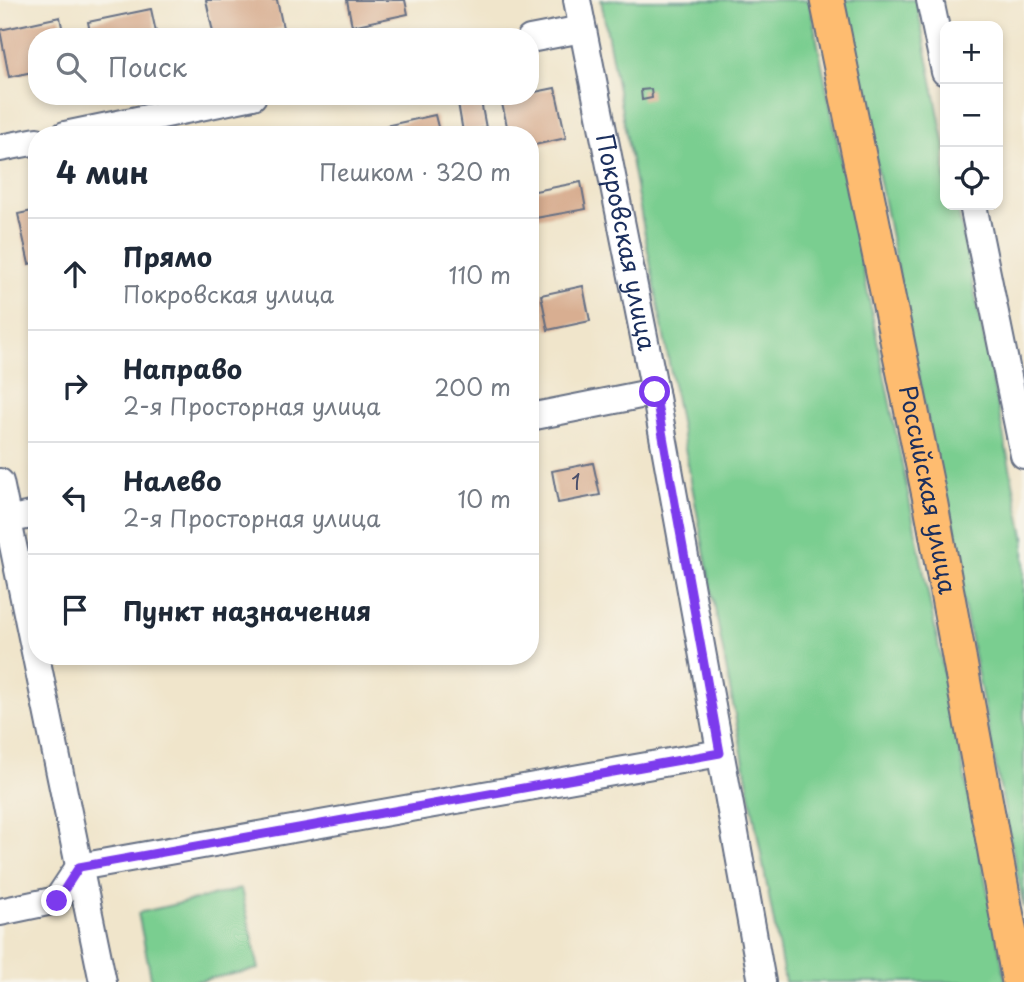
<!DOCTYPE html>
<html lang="ru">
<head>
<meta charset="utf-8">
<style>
	body { margin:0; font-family:"Playpen Sans",sans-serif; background:#f6f6f7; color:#1f2937 }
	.controls { position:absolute; right:21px; top:21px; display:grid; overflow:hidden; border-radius:14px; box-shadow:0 4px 10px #0003 }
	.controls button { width:63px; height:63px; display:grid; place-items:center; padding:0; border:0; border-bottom:2px solid #e0e1e3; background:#fff; color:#1f2937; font:35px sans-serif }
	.stop { position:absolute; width:21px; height:21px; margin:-16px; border:5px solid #7c3aed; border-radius:50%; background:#fff }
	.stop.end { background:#7c3aed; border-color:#fff; box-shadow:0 2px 7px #0008 }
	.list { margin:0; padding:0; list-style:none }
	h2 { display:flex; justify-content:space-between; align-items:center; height:91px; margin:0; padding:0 28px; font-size:30px }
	h2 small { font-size:23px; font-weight:400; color:#747a83 }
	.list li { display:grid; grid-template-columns:46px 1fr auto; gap:21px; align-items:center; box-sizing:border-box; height:112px; padding:0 28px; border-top:2px solid #e0e1e3 }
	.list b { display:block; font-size:26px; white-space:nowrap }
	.list p { margin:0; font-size:23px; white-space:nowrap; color:#747a83 }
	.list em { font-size:23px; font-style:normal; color:#747a83 }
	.icon { flex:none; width:38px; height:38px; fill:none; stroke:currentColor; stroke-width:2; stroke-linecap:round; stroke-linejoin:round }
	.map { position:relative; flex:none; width:1024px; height:982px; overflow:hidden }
	.search { position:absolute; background:#fff; box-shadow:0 4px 10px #0003; left:28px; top:28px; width:511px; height:77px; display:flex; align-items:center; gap:18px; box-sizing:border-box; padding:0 24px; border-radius:28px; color:#747a83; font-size:26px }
	.panel { position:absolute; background:#fff; box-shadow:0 4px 10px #0003; left:28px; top:126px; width:511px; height:539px; border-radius:28px }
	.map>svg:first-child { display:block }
	.green { fill:#7ace90; stroke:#4a7e77; stroke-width:2 }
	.building { fill:#d8ae91 }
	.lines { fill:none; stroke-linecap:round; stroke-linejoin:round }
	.minor-casing { stroke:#666f84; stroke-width:30 }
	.major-casing { stroke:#666f84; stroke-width:37 }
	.minor { stroke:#fff; stroke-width:26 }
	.major { stroke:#febc70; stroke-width:33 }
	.route { stroke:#7c3aed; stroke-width:9 }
	.labels { text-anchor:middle; stroke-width:5; stroke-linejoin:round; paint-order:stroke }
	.number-label { font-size:21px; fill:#4a4f6b }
	.street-label { font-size:24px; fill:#1b2f5e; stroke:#f7f3e8 }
</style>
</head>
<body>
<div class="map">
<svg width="1024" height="982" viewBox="0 0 1024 982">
	<rect width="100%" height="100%" fill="#f7f3e8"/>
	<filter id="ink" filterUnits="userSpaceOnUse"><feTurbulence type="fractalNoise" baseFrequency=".0143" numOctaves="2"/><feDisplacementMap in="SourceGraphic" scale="14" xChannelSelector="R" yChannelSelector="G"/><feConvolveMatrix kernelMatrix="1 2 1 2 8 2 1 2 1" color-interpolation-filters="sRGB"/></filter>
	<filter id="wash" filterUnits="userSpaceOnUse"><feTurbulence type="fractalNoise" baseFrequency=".00686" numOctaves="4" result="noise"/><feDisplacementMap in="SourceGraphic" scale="28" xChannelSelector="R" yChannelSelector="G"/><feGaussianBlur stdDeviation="1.57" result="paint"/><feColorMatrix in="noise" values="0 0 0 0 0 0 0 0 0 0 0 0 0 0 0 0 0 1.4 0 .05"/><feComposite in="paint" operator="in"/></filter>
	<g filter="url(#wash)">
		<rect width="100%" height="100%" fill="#f0e5cb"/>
		<g class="green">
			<polygon points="601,0 809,0 1006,982 785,982"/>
			<polygon points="844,0 916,0 945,146 945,205 957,205 1024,537 1024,908"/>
			<polygon points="241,889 259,969 192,982 152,982 138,913"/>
		</g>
		<g id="blocks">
			<g class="building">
				<polygon points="206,0 277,0 283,28 241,37 214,37"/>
				<polygon points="347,0 405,0 408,14 352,26"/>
				<polygon points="151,9 157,37 91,37 88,22"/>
				<polygon points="60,17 64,37 37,37 37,71 9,77 0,30"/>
				<polygon points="555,88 566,138 530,146 530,135 509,135 501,99 530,96 530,93"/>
				<polygon points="651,89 652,98 642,100 641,90"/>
				<polygon points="463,96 480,96 486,128 463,132 457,97"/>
				<polygon points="435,115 440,135 386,135 385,126"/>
				<polygon points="581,182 586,209 530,219 530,192"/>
				<polygon points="37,210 37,262 29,264 18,214"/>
				<polygon points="583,286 590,321 548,330 541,295"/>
				<polygon points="593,463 600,495 558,503 552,471"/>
			</g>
		</g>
	</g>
	<g filter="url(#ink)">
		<use href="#blocks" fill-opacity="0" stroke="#666f84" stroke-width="2"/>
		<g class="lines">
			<g class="minor-casing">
				<g id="minor">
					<path id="s1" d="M577,0L655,392L762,982"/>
					<polyline points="930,0 945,72"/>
					<polyline points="530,39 582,29"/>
					<polyline points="65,135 253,96"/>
					<polyline points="0,148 37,141"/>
					<polyline points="973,205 1024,455"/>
					<polyline points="530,417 655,392"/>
					<polyline points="0,482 103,982"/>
					<polyline points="0,521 37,514"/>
					<polyline points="0,912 57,900 79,867 720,753"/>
				</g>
			</g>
			<g class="major-casing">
				<g id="major">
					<path id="s2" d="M827,0L931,505L1019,982"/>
				</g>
			</g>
			<use href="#minor" class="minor"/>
			<use href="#major" class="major"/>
		</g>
	</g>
	<g class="lines" filter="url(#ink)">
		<polyline class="route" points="57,901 79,867 720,753 655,392"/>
	</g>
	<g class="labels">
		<g class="number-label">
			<text x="576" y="490">1</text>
		</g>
		<g class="street-label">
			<text dy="8" stroke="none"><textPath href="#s1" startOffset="247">Покровская улица</textPath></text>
			<text dy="8" stroke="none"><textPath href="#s2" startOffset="500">Российская улица</textPath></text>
		</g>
	</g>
</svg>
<div class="controls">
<button>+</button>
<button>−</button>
<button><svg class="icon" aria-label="locate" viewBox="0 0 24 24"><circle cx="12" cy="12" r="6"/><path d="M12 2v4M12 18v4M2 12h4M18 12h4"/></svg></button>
</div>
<div class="stop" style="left:655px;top:392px"></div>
<div class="stop end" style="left:57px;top:901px"></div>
<div class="search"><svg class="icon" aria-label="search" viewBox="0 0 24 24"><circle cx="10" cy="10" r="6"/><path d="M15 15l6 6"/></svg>Поиск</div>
<section class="panel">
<h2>4 мин<small>Пешком · 320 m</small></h2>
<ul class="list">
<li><svg class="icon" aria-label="ahead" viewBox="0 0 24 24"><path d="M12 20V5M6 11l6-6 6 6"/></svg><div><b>Прямо</b><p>Покровская улица</p></div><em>110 m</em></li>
<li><svg class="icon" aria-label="right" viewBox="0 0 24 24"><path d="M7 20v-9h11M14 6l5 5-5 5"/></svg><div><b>Направо</b><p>2-я Просторная улица</p></div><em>200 m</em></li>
<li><svg class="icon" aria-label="left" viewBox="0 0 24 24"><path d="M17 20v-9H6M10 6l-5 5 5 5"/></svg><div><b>Налево</b><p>2-я Просторная улица</p></div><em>10 m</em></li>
<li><svg class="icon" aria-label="arrive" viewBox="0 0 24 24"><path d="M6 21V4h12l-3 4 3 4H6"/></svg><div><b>Пункт назначения</b></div></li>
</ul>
</section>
</div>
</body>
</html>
